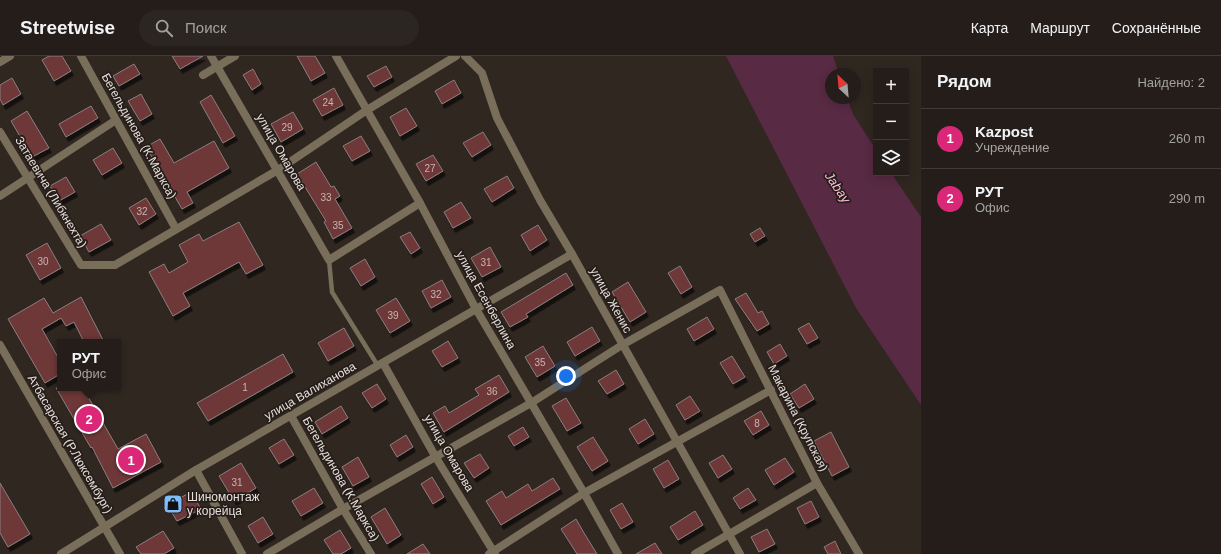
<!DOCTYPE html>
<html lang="ru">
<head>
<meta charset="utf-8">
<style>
	body { margin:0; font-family:Arial,sans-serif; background:#2c2622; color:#f1f3f6 }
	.controls { position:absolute; right:12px; top:12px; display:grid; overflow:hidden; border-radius:0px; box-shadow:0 2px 10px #0003 }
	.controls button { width:36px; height:36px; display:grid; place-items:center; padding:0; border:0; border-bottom:1px solid #413b38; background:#241d19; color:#f1f3f6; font:20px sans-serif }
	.compass { position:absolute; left:825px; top:12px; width:36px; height:36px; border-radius:50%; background:#241d19; box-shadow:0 2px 10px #0003; rotate:334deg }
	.you { position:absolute; left:566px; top:320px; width:14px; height:14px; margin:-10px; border:3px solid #fff; border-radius:50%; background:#1a73e8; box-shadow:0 0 0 6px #1a73e833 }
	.badge { display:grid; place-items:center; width:26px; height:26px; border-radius:50%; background:#db2777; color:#fff; font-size:13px; font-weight:700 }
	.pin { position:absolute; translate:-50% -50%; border:2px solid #fff; box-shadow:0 1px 4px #0006 }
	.popup { position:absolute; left:57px; top:283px; width:64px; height:52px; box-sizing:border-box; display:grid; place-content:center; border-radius:0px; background:#241d19; filter:drop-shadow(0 1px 3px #0005); font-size:13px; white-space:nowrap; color:#a3a2a2 }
	.popup b { font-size:15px; color:#f1f3f6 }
	.popup::after { content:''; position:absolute; left:50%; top:100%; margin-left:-8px; border:8px solid transparent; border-top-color:#241d19 }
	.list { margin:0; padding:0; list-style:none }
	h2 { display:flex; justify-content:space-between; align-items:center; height:52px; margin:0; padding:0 16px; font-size:17px }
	h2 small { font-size:13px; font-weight:400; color:#a3a2a2 }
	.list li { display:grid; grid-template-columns:26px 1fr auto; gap:12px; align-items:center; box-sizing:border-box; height:60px; padding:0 16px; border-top:1px solid #413b38 }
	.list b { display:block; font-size:15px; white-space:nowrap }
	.list p { margin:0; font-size:13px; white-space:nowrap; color:#a3a2a2 }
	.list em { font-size:13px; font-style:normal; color:#a3a2a2 }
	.icon { flex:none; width:22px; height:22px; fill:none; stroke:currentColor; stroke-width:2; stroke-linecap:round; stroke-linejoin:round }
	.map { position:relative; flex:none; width:921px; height:498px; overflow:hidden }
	header { display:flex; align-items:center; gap:24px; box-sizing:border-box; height:56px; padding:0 20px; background:#241d19; border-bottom:1px solid #413b38 }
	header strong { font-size:19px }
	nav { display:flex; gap:22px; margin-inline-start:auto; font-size:14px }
	.search { width:280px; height:36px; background:#2c2622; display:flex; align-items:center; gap:10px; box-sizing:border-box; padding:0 14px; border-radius:22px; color:#a3a2a2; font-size:15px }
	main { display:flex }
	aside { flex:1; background:#241d19 }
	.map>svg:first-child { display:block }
	.water { fill:#582a44 }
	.building { fill:#6e3839; stroke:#8b7d7d; filter:url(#shadow) }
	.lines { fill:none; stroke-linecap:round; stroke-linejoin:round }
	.lane { stroke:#786e59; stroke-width:4.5 }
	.street { stroke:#786e59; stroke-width:8 }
	.labels { text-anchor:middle; stroke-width:3.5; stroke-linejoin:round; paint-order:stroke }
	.number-label { font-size:10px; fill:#c7b5b3 }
	.street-label { font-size:12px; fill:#e5dfdc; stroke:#261d18 }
	.poi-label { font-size:12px; fill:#e5dfdc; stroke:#261d18; text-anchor:start }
	.water-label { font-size:13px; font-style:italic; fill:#fcbcdd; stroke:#261d18 }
</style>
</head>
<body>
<header>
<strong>Streetwise</strong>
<div class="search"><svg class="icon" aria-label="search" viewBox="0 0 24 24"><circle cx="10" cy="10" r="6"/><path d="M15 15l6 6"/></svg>Поиск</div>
<nav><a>Карта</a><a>Маршрут</a><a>Сохранённые</a></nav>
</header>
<main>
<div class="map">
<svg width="921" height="498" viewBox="0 0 921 498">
	<defs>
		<filter id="shadow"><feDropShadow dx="2.5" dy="4.5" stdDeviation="0" flood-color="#0009"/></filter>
	</defs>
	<rect width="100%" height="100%" fill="#302721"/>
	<polygon class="water" points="726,0 833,0 839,18 831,18 831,42 847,42 853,58 876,94 876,117 891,117 921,161 921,349 856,252"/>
	<g class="building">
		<polygon points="49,0 62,0 71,15 54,25 42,4"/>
		<polygon points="172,0 203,0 180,13"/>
		<polygon points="297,0 315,0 325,17 311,25"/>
		<polygon points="134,8 140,18 119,30 113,20"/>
		<polygon points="386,10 392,21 374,31 367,20"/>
		<polygon points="253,13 261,28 252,34 243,19"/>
		<polygon points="12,22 21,38 3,49 0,43 0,29"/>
		<polygon points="454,24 461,37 442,48 435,35"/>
		<polygon points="334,32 343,49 322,60 313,44"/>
		<polygon points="141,38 152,58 140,65 128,45"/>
		<polygon points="211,39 235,80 223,87 200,46"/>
		<polygon points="91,50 98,62 66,81 59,68"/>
		<polygon points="406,52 417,70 400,80 390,61"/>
		<polygon points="27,55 49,92 32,101 11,65"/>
		<polygon points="293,56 303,73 281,86 271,68"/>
		<polygon points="483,76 491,89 472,101 463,87"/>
		<polygon points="361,80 370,95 352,105 343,90"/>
		<polygon points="160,83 174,107 214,85 229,112 187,136 193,147 182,153 146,91"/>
		<polygon points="113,92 122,107 102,119 93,104"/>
		<polygon points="433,99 443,115 426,125 416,108"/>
		<polygon points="316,106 331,131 334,130 340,140 335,143 352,172 333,183 324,166 326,165 297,118"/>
		<polygon points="507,120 514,132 492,146 484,133"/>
		<polygon points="66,121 75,136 59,145 50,130"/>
		<polygon points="146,142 156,158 139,169 129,152"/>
		<polygon points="461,146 471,162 453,172 444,156"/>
		<polygon points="239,166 263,209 246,218 239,206 183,237 190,250 173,260 149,216 164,208 169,217 188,206 179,189 199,178 203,185"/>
		<polygon points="101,168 111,184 89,196 80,180"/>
		<polygon points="538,169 547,184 530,195 521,179"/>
		<polygon points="760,172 765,180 755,186 750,178"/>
		<polygon points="410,176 420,192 411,198 400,181"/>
		<polygon points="47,187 61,212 40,224 26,199"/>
		<polygon points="490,191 501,211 482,221 471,202"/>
		<polygon points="365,203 375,221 361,230 350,212"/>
		<polygon points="680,210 692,231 681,238 668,217"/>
		<polygon points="566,217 573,229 526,258 528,261 510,271 501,256"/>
		<polygon points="442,224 451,241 431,252 422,235"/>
		<polygon points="628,226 646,256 630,266 612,236"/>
		<polygon points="746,237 758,257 762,255 769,268 757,275 735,243"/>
		<polygon points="81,241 104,286 84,286 74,266 66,270 61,262 42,273 60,305 60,318 45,327 8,263 44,242 53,257"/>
		<polygon points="396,242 410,265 390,277 376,254"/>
		<polygon points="707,261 714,273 694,285 687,273"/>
		<polygon points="809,267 818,282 807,288 798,273"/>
		<polygon points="592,271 600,285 575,300 567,286"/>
		<polygon points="344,272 354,290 328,305 318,287"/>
		<polygon points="448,285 458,302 442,311 432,295"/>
		<polygon points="780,288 787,300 774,308 767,296"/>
		<polygon points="543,290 555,310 537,321 525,301"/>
		<polygon points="283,298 293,316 208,365 197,347"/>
		<polygon points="732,300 745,321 733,328 720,307"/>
		<polygon points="616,314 624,328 607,338 598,325"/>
		<polygon points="499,319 509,336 444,376 433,357 445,350 449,357 479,339 475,333"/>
		<polygon points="377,328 386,343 372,352 362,337"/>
		<polygon points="805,328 814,343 799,352 790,338"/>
		<polygon points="56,332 83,332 118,393 146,378 161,406 113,432 92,391 91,392"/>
		<polygon points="690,340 700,355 685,364 676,349"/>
		<polygon points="566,342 581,367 567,375 552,350"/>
		<polygon points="341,350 348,362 322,378 315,366"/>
		<polygon points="761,355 769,369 753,379 744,365"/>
		<polygon points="645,363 654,378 638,388 629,373"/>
		<polygon points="523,371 529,381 514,390 508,380"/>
		<polygon points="831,376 849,411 832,420 814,385"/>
		<polygon points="406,379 413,391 397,401 390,389"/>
		<polygon points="593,381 608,405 592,415 577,391"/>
		<polygon points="284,383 294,399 279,408 269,392"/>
		<polygon points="480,398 489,412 474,422 464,407"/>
		<polygon points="723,399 732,413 718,422 709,407"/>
		<polygon points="358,401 369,421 353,430 342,411"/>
		<polygon points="785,402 794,416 774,429 765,414"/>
		<polygon points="668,404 679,423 664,432 653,413"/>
		<polygon points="241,407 256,432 234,445 219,420"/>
		<polygon points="432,421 444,441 433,448 421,428"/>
		<polygon points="553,422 560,433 501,469 486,445 502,435 506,442 528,428 532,435"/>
		<polygon points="0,427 30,478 8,491 0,477"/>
		<polygon points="314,432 323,447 301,460 292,445"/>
		<polygon points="748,432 756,444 740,453 733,442"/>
		<polygon points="191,436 201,453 177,465 167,449"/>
		<polygon points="811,445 819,461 805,468 797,452"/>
		<polygon points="622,447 633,466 621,473 610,454"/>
		<polygon points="385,452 401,479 387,488 371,461"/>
		<polygon points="695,455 703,469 678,484 670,471"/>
		<polygon points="263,461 273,478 258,487 248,470"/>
		<polygon points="576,463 584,477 597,498 577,498 561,473"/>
		<polygon points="767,473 775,488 759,496 751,481"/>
		<polygon points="340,474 351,492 341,498 333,498 324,484"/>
		<polygon points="163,475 174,492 164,498 141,498 136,491"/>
		<polygon points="835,485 841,498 828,498 824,491"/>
		<polygon points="655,487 662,498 636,498"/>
		<polygon points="423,488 430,498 407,498"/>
	</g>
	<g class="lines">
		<polyline class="lane" points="329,204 332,236 378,310"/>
		<g class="street">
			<polyline points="81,0 176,173"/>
			<polyline points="211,0 329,204 420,147"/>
			<polyline points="336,0 420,147 476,253 584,437 618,498"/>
			<polyline points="465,0 482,17 497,62 540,144 572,198 740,498"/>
			<polyline points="0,6 10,0"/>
			<polyline points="203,19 235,0"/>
			<polyline points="0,76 81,209 115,209 278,114 367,54 456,0"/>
			<polyline points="0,140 116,64"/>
			<polyline points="0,289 120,498"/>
			<polyline points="383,307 435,400 495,498"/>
			<polyline points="291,360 343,453 371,498"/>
			<polyline points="196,414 242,498"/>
			<polyline points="61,498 196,414 572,198"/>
			<polyline points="267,498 343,453 531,347 622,289 720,234 817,427 859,498"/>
			<polyline points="489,498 584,437 771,334"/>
			<polyline points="695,498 817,427"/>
		</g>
	</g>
	<defs>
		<g id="shop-square" transform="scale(1)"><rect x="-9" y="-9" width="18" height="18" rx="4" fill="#7ebdf9" stroke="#261d18"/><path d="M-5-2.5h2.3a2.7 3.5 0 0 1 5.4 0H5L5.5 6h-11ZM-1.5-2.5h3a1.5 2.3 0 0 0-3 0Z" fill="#111"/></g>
	</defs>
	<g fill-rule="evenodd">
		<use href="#shop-square" x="173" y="448"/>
	</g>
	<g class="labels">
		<g class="number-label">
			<text x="328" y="50">24</text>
			<text x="287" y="75">29</text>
			<text x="430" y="116">27</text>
			<text x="326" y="145">33</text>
			<text x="142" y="159">32</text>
			<text x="338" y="173">35</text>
			<text x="43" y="209">30</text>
			<text x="486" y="210">31</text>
			<text x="436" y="242">32</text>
			<text x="393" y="263">39</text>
			<text x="540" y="310">35</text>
			<text x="245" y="335">1</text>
			<text x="492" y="339">36</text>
			<text x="757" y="371">8</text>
			<text x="237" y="430">31</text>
		</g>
		<g class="street-label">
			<text transform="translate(139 80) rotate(61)" y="4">Бегельдинова (К.Маркса)</text>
			<text transform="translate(281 96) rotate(60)" y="4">улица Омарова</text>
			<text transform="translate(51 136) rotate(59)" y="4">Затаевича (Либкнехта)</text>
			<text transform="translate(486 244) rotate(61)" y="4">улица Есенберлина</text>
			<text transform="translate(611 244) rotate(61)" y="4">улица Женис</text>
			<text transform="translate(310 335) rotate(-30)" y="4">улица Валиханова</text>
			<text transform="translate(798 362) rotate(63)" y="4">Макарина (Крупская)</text>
			<text transform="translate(70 388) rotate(60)" y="4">Атбасарская (Р.Люксембург)</text>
			<text transform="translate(449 397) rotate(60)" y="4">улица Омарова</text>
			<text transform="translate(341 423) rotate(60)" y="4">Бегельдинова (К.Маркса)</text>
		</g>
		<g class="poi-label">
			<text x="187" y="445">Шиномонтаж<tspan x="187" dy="14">у корейца</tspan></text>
		</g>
		<g class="water-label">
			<text transform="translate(838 131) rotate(56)" y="5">Jabay</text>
		</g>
	</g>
</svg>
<div class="controls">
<button>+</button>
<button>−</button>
<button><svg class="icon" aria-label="layers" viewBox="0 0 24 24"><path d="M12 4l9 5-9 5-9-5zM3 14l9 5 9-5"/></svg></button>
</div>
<svg class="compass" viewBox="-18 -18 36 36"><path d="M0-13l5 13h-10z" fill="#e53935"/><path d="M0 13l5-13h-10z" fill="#a3a2a2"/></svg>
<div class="you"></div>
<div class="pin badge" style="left:131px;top:404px">1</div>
<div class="pin badge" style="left:89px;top:363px">2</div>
<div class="popup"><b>РУТ</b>Офис</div>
</div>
<aside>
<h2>Рядом<small>Найдено: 2</small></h2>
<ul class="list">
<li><span class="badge">1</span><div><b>Kazpost</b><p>Учреждение</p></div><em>260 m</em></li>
<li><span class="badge">2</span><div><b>РУТ</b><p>Офис</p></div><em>290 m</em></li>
</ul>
</aside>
</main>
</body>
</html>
